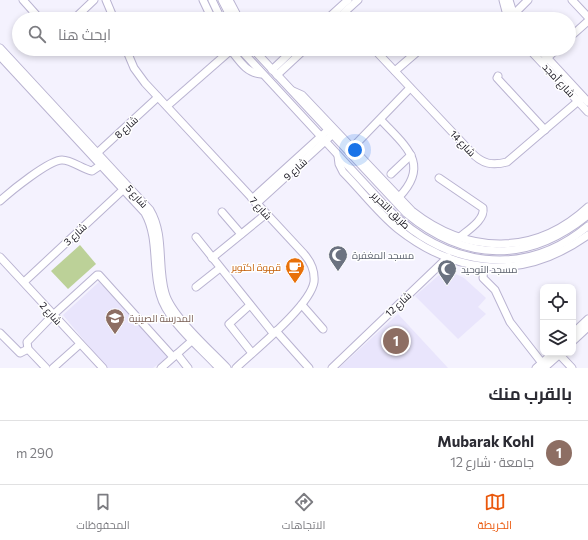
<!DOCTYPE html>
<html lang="ar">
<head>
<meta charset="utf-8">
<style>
	body { margin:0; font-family:Commissioner,Cairo,sans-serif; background:#f2f2f3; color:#2b2b33; direction:rtl }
	.controls { position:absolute; right:12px; bottom:12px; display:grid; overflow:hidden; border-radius:8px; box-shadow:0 2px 6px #0003 }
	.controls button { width:36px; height:36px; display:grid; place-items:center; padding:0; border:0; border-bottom:1px solid #e1e1e2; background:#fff; color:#2b2b33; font:20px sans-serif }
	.you { position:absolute; left:355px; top:150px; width:14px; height:14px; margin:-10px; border:3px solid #fff; border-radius:50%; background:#1a73e8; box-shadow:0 0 0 6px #1a73e833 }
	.badge { display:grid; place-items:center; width:26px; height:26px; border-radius:50%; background:#ea580c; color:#fff; font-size:13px; font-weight:700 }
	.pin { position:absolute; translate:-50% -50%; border:2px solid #fff; box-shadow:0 1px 4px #0006 }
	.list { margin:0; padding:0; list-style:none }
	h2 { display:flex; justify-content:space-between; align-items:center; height:52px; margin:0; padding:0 16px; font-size:17px }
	h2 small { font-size:13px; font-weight:400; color:#7c7c81 }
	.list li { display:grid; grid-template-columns:26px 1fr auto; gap:12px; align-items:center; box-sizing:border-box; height:64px; padding:0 16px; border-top:1px solid #e1e1e2 }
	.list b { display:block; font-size:15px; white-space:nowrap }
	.list p { margin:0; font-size:13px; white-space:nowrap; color:#7c7c81 }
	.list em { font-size:13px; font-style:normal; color:#7c7c81 }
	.icon { flex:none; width:22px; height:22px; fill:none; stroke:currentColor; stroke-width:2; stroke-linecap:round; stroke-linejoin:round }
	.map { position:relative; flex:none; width:588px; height:368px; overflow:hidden; direction:ltr }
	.search { position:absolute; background:#fff; box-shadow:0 2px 6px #0003; left:12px; right:12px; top:12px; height:44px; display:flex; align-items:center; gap:10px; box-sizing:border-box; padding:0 14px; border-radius:22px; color:#7c7c81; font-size:15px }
	.sheet { height:116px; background:#fff }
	nav { display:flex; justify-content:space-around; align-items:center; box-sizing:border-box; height:56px; border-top:1px solid #e1e1e2; background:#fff; font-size:11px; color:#7c7c81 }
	nav a { display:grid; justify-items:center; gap:2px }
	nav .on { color:#ea580c }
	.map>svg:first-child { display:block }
	.built { fill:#e9e5fc }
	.green { fill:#bcd198 }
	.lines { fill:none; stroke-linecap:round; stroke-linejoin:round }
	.minor-casing { stroke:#b9b3d1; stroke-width:9 }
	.minor { stroke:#fff; stroke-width:7 }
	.labels { text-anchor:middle; stroke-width:3; stroke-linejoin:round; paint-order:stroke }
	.street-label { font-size:10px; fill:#13111b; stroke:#fff }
	.worship-label { font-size:10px; fill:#5b616d; stroke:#fff; text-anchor:start }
	.food-label { font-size:10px; fill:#c56008; stroke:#fff; text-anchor:end }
	.education-label { font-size:10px; fill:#785e54; stroke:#fff; text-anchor:start }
</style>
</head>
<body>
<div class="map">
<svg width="588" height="368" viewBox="0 0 588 368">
	<rect width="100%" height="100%" fill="#f4f2fe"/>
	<g class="built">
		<polygon points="446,269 464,278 486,298 478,307 486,314 458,339 415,296"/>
		<polygon points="99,282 169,356 153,368 107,368 63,315"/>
		<polygon points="398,314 448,368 339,368"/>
	</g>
	<polygon class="green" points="80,245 96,264 68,289 51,271"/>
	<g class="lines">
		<g class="minor-casing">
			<g id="minor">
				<polyline points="23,0 40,19"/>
				<polyline points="106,0 114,19"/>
				<polyline points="203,0 212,19"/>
				<polyline points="212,0 221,19"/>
				<polyline points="222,0 232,19"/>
				<polyline points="229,0 239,19"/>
				<polyline points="503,0 508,19"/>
				<polyline points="509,0 515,19"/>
				<polyline points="572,0 588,17"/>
				<polyline points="513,15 528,0"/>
				<polyline points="74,19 94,0"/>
				<polyline points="327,19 348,0"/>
				<polyline points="337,19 358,0"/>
				<polyline points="569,38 588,21"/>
				<path d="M0,48L150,210C165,235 157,266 165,293C171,316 210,350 227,368"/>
				<path d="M126,49L134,68L145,83L304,254C311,262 315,272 314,282C310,306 255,350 236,368"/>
				<path d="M230,49C239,60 246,73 261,74"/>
				<path d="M240,49L388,209C445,266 523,280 588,226"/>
				<path d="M253,49L406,213C465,262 528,264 588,215"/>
				<path d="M374,49L471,152C482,164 492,166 507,162L583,97"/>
				<polyline points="529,49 588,112"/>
				<polyline points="539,49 588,102"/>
				<path d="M0,56L145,213C159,238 152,268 160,294C167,321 201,348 219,368"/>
				<polyline points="544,61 557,49"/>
				<polyline points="272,70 294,49"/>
				<polyline points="395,71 417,52"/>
				<polyline points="277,75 305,49"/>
				<polyline points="498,76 497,78 545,130"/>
				<path d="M293,91L302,95L412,211C468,255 535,256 588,207"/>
				<polyline points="167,106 231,50"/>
				<path d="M381,120C405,146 431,164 399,197"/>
				<polyline points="353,147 410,88"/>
				<polyline points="95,155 158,97"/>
				<path d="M338,156L339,164L343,172C361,190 378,213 398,229C459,277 525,280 588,235"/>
				<polyline points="391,174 411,155"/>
				<path d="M439,178L483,208C485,220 468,230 460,237"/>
				<polyline points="252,199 329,129"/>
				<path d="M0,201C11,191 49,160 62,160C72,160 82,169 92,171L101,165"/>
				<polyline points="256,204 333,134"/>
				<polyline points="222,212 241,234"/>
				<polyline points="196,237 273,333"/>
				<polyline points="0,257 103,368"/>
				<polyline points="212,258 266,214"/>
				<polyline points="484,268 483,278 495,290 510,322 542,363"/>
				<polyline points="24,282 126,187"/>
				<polyline points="196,287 220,268"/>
				<polyline points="250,305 229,324 252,353"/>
				<polyline points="302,305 323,329"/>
				<polyline points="276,331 309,368"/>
				<polyline points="0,333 20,353 28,349"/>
				<polyline points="573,333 588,319"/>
				<polyline points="573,341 588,327"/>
				<polyline points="558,353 572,368"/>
				<polyline points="177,354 188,368"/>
				<polyline points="46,368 28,349 27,342 53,315 97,275 99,275 173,357"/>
				<polyline points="53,368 80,344"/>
				<polyline points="161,368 195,338"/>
				<polyline points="332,368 448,257"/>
				<polyline points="536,368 553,353"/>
				<polyline points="544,368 561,353"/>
			</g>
		</g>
		<use href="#minor" class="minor"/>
	</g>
	<defs>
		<g id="mosque-pin" transform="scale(1)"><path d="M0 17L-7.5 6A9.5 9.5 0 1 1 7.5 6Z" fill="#6b7280" stroke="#fff"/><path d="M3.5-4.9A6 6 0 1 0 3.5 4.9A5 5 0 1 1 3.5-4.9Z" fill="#fff"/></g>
		<g id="cafe-pin" transform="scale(1)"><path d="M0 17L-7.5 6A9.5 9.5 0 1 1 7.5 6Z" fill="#e8710a" stroke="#fff"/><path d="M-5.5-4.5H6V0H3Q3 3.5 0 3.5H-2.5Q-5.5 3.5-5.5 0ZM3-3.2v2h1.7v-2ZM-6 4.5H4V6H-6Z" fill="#fff"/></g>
		<g id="school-pin" transform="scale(1)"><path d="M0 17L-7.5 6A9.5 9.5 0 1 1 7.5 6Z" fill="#8d6e63" stroke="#fff"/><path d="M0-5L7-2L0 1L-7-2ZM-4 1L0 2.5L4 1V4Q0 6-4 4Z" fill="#fff"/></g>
	</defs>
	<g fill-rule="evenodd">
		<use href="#mosque-pin" x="338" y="255"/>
		<use href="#cafe-pin" x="295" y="267"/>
		<use href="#mosque-pin" x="447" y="269"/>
		<use href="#school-pin" x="115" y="318"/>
	</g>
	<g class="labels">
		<g class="street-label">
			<text transform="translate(559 80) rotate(47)" y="4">شارع أمجد</text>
			<text transform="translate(126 127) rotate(-43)" y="4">شارع 8</text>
			<text transform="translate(463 143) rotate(46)" y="4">شارع 14</text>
			<text transform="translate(295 169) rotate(-42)" y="4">شارع 9</text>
			<text transform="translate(137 196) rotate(48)" y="4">شارع 5</text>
			<text transform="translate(261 208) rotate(47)" y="4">شارع 7</text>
			<text transform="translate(391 210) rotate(44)" y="4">طريق التحرير</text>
			<text transform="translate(75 234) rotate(-43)" y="4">شارع 3</text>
			<text transform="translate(398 304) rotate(-43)" y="4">شارع 12</text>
			<text transform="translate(51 313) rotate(48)" y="4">شارع 2</text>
		</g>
		<g class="worship-label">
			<text x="352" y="259">مسجد المغفرة</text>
			<text x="461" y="273">مسجد التوحيد</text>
		</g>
		<g class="food-label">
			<text x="281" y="271">قهوة اكتوبر</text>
		</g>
		<g class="education-label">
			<text x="129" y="322">المدرسة الصينية</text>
		</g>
	</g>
</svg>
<div class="controls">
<button><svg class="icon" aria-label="locate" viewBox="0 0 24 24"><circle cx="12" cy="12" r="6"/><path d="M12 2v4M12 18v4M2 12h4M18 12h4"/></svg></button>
<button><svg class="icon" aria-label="layers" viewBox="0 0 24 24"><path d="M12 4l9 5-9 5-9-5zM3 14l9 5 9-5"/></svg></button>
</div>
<div class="you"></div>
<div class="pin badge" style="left:396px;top:341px;background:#8d6e63">1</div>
<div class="search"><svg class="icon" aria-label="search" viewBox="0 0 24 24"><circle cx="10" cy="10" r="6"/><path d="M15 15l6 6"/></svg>ابحث هنا</div>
</div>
<section class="sheet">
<h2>بالقرب منك<small></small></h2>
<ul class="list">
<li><span class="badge" style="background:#8d6e63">1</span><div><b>Mubarak Kohl</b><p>جامعة · شارع 12</p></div><em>290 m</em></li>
</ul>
</section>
<nav>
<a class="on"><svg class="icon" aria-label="map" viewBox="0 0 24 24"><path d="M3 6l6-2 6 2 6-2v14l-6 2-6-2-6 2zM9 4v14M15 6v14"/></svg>الخريطة</a>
<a><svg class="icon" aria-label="directions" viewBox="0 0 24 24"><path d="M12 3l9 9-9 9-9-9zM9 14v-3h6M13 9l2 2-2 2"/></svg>الاتجاهات</a>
<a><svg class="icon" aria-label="saved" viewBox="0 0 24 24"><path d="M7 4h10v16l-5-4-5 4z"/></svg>المحفوظات</a>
</nav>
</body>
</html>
